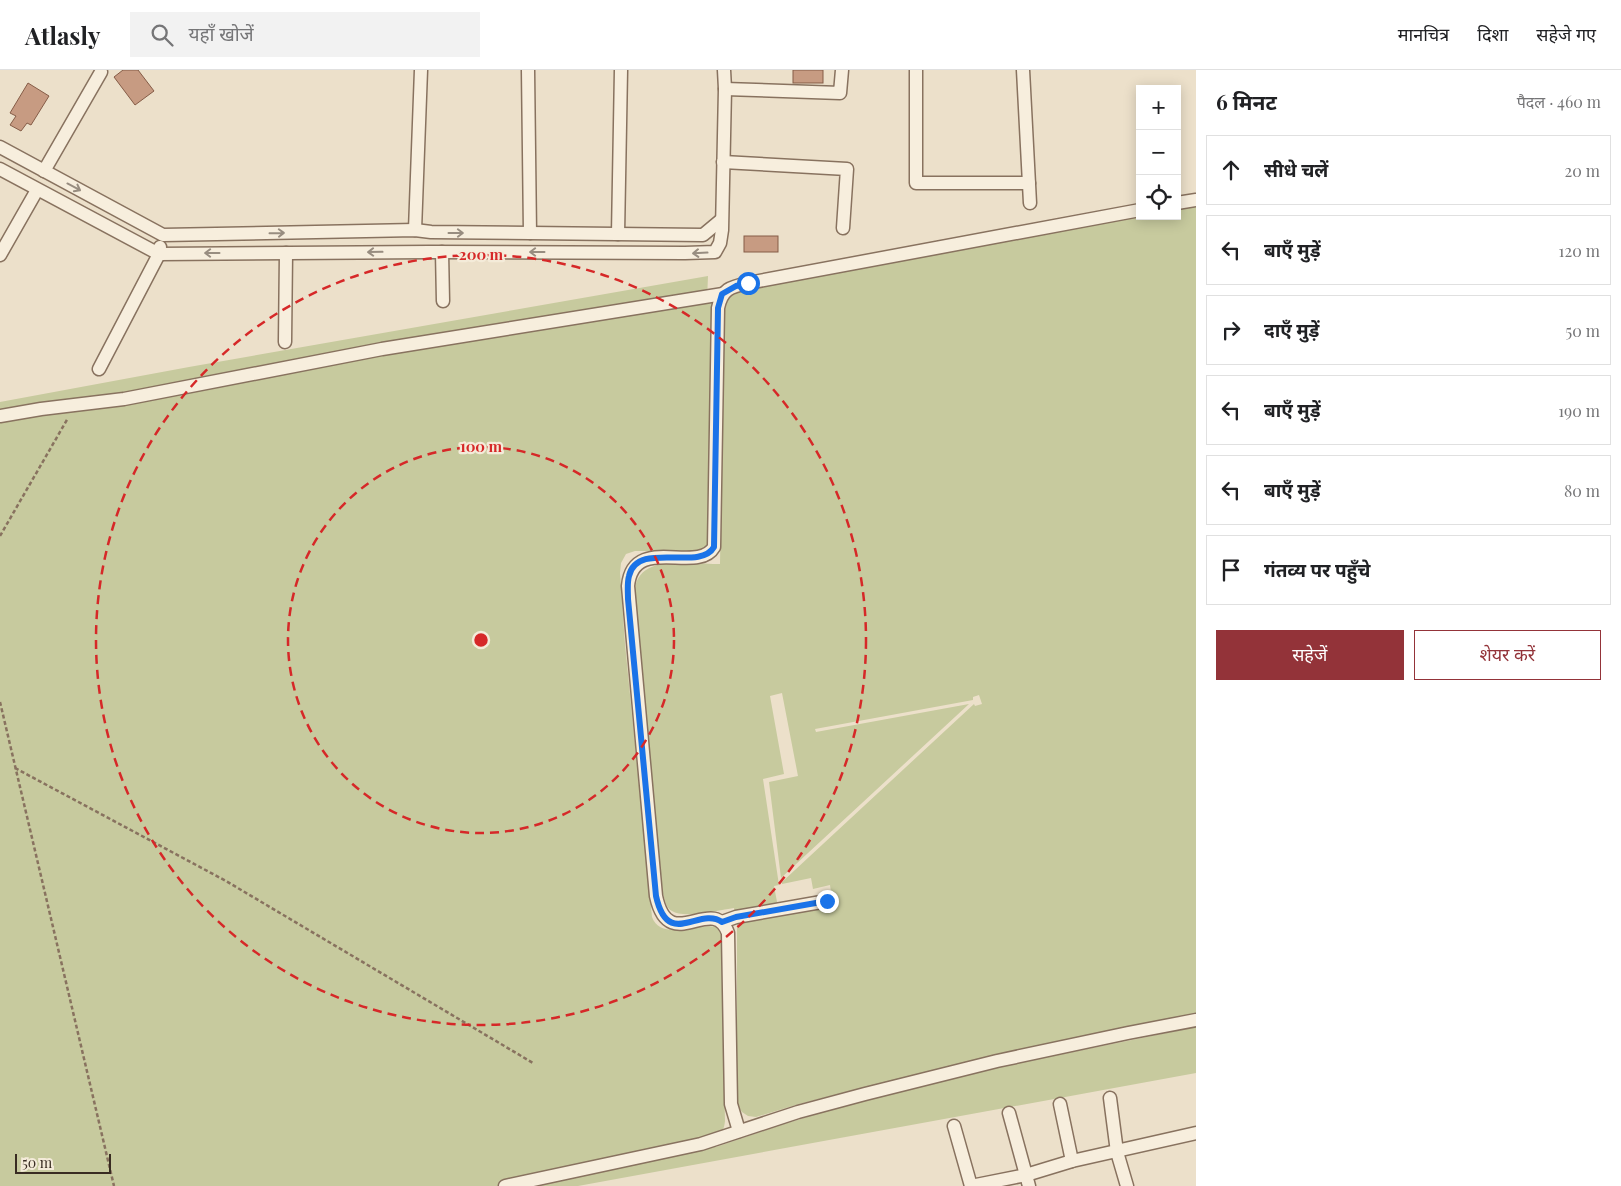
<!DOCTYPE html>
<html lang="hi">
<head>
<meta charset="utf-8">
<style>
	body { margin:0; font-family:"Playfair Display","Noto Sans Devanagari",serif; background:#f2f2f2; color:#202124 }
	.controls { position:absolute; right:15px; top:15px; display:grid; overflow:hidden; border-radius:0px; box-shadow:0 2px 12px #0003 }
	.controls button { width:45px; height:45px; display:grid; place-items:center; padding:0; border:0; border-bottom:1px solid #e0e0e0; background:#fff; color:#202124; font:25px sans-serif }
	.scale { position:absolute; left:15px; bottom:12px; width:96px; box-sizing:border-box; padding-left:5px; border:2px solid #392c22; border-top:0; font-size:14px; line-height:18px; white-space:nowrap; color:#392c22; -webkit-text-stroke:4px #f4ebd9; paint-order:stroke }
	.stop { position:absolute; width:15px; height:15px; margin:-11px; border:4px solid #1a73e8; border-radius:50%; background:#fff }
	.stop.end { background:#1a73e8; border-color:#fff; box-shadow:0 1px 5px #0008 }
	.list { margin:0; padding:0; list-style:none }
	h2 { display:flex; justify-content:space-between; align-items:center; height:65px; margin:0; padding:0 20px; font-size:21px }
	h2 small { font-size:16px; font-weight:400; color:#757577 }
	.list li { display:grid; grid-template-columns:32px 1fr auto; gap:15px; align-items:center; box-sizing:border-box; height:70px; margin:0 10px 10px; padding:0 10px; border:1px solid #e0e0e0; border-radius:0px }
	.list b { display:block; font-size:19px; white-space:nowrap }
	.list em { font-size:16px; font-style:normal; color:#757577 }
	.actions { display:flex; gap:10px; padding:15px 20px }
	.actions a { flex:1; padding:11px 0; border:1px solid #933339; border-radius:0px; text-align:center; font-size:18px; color:#933339 }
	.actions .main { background:#933339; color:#fff }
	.icon { flex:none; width:28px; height:28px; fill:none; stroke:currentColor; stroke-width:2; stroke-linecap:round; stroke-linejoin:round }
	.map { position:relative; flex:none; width:1196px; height:1116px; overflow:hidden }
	header { display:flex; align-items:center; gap:30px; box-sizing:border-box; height:70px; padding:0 25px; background:#fff; border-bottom:1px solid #e0e0e0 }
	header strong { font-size:24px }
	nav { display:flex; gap:28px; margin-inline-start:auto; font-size:18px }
	.search { width:350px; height:45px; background:#f2f2f2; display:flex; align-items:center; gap:12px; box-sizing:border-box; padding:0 18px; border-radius:0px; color:#757577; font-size:19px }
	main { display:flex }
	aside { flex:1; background:#fff }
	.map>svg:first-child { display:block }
	.green { fill:#c7ca9e }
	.building { fill:#c79b82; stroke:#855c47 }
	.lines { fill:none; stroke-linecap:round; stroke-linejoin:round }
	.minor-casing { stroke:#88725f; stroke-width:15 }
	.path { stroke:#88725f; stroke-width:2.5; stroke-dasharray:4 2.5; stroke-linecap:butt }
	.minor { stroke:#f7eedd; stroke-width:12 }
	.oneway { stroke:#988d80 }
	.route { stroke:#1a73e8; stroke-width:6 }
	.ring { fill:none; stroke:#d62828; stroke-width:2.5; stroke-dasharray:9 6 }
	.centre { fill:#d62828; stroke:#f4ebd9; stroke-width:2.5 }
	.ring-label { font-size:15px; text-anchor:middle; font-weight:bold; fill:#d62828; stroke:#f4ebd9; stroke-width:4.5; stroke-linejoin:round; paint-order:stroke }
</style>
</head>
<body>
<header>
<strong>Atlasly</strong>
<div class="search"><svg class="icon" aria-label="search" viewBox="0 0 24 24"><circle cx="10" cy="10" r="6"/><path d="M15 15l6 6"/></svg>यहाँ खोजें</div>
<nav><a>मानचित्र</a><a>दिशा</a><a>सहेजे गए</a></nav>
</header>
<main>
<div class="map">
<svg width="1196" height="1116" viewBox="0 0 1196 1116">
	<rect width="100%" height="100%" fill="#ece0ca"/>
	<g class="green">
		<path d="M1196,134V944L1055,972L921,1003L799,1034L756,1047L748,1046L742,1042L739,1038L737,1030V852L833,835L830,815L813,819L811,808L782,814V812L974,634L975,636L982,634L979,625L973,627V630L815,659L816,662L969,634L781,808L769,712L798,706L782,623L770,626L784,704L763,709L779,815L774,816L778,837L735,843L734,838C720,840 684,849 672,841C666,838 665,830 663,824L635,537C634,531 634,524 635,518C641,482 695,495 720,494L724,246C725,234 727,228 737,220L1140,146H1177V137Z"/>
		<path d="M708,206L707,230H712L707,475L703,480L698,481H635L626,484L621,493L620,503L625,574L652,847C661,872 699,852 717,857L721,865L725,1051C724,1059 723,1062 715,1065L716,1077L784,1054L853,1033L994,998L1196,957V1003L578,1116H0V332L189,297Z"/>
	</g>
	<g class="building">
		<polygon points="123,0 138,0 154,21 135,35 114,7"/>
		<rect x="793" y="0" width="30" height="13"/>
		<polygon points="28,13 49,26 31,55 27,53 21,61 10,55 16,46 10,43"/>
		<rect x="744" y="166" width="34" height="16"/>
	</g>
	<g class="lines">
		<g class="minor-casing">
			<g id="minor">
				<polyline points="528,0 530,163"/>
				<polyline points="916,0 916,113 1029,113"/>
				<polyline points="1023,0 1030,133"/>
				<polyline points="725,19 840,23 842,0"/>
				<polyline points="0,77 163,165 415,160 431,162 703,165 721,150"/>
				<polyline points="723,92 847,99 843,158"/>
				<polyline points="0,99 159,184 430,182 685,183 715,182 720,173 722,160 725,19 724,0"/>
				<polyline points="44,101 101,2"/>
				<polyline points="1177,133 1196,130"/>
				<polyline points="415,160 421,0"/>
				<polyline points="618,164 621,0"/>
				<polyline points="442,182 443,231"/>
				<polyline points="0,185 37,120"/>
				<polyline points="285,272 286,183"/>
				<polyline points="99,299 159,184 160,177"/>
				<polyline points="0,346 41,339 124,329 382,279 723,224"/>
				<polyline points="722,852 736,847 827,831"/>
				<polyline points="1110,1028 1117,1082 1127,1116"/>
				<polyline points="1060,1034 1072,1091"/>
				<polyline points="1009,1043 1029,1116"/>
				<polyline points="954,1056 971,1116"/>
				<path d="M739,1061L731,1034L728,863C713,822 669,887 656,826L628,516C633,463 698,505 714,477L718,238C722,219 730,217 748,213L1140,140"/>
				<polyline points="505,1116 701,1074 798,1042 865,1024 997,991 1128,963 1196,950"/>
				<polyline points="971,1116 1026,1105 1072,1091 1196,1063"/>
			</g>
		</g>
		<g class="path">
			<polyline points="0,466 68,348"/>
			<polyline points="0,632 114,1116"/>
			<polyline points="15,698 226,811 533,993"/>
		</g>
		<use href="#minor" class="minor"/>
	</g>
	<defs><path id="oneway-shaft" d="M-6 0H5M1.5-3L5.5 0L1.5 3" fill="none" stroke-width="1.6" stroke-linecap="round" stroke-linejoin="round" transform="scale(1.25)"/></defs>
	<g class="oneway">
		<use href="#oneway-shaft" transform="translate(74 117) rotate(28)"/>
		<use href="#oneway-shaft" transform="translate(277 163) rotate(-1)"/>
		<use href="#oneway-shaft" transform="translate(456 163)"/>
		<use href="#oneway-shaft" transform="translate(375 182) rotate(179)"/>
		<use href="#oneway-shaft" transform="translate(537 182) rotate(-180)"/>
		<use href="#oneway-shaft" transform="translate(212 183) rotate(180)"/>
		<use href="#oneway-shaft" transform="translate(700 183) rotate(177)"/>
	</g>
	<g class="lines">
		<path class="route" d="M748,213L736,216L722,224L718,238L714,477C700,502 637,470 629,506C627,513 628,522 628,529L656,826C668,880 699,836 722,852L736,847L827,831"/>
	</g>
	<g class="ring">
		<circle cx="481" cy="570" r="193"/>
		<circle cx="481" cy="570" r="385"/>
	</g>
	<circle cx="481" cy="570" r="8" class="centre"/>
	<g class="ring-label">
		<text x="481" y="190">200 m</text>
		<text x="481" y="382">100 m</text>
	</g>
</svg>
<div class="controls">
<button>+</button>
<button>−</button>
<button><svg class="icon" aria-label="locate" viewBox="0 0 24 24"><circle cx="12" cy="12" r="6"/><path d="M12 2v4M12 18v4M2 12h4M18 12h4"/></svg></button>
</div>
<div class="scale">50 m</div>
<div class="stop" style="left:748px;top:213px"></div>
<div class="stop end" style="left:827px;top:831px"></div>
</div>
<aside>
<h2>6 मिनट<small>पैदल · 460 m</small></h2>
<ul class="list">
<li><svg class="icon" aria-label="ahead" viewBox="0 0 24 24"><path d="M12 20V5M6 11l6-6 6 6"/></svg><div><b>सीधे चलें</b></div><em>20 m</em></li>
<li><svg class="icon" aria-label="left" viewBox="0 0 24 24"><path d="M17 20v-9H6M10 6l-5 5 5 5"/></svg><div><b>बाएँ मुड़ें</b></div><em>120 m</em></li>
<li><svg class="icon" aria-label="right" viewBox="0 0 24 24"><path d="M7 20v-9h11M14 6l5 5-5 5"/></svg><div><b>दाएँ मुड़ें</b></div><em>50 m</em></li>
<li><svg class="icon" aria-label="left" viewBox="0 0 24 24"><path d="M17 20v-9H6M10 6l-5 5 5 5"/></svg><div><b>बाएँ मुड़ें</b></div><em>190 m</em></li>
<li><svg class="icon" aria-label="left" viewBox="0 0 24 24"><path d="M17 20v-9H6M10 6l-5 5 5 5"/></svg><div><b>बाएँ मुड़ें</b></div><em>80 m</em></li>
<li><svg class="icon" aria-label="arrive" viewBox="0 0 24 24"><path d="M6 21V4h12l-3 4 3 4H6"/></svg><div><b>गंतव्य पर पहुँचे</b></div></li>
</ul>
<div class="actions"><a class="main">सहेजें</a><a>शेयर करें</a></div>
</aside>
</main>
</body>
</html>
